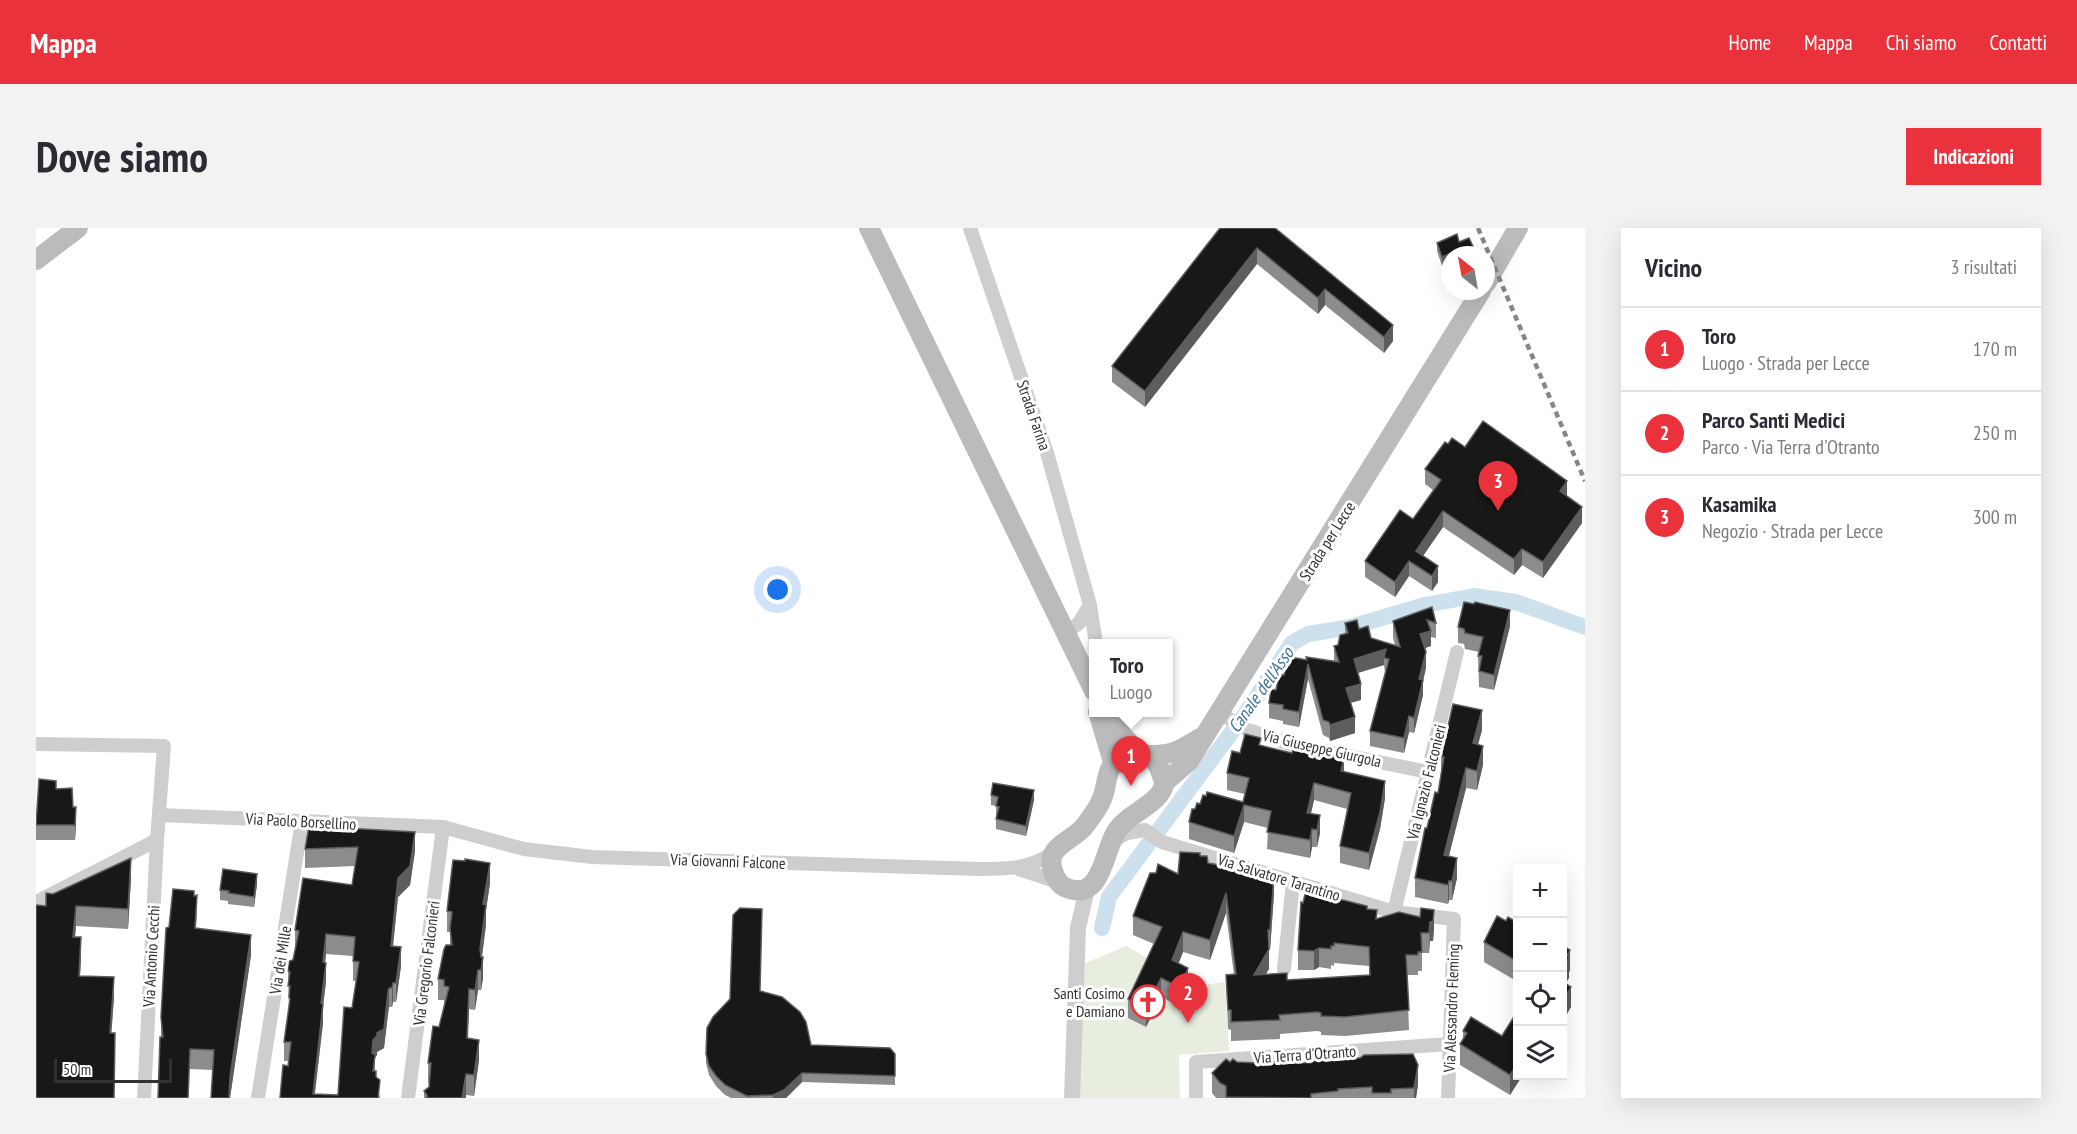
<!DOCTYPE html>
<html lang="it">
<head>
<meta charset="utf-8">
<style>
	body { margin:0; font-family:"PT Sans Narrow",sans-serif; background:#f2f2f3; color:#2b2b33 }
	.controls { position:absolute; right:18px; bottom:18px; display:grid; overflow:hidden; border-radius:0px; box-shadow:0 6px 24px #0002 }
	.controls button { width:54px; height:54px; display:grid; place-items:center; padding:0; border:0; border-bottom:2px solid #e1e1e2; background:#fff; color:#2b2b33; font:30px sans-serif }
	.compass { position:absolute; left:1405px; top:18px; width:54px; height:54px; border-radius:50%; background:#fff; box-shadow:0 6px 24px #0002; rotate:329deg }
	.scale { position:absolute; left:18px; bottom:15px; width:118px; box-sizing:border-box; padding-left:6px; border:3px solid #313131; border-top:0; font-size:16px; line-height:21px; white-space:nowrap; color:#313131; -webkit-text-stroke:4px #fff; paint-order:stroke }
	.you { position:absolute; left:742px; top:362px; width:21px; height:21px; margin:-15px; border:4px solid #fff; border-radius:50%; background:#1a73e8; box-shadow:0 0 0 9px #1a73e833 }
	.badge { display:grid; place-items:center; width:39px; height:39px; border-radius:50%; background:#e9323b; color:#fff; font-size:20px; font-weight:700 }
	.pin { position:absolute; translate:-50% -50px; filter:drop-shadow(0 2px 3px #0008) }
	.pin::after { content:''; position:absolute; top:32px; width:21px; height:18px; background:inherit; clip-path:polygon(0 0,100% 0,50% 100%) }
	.popup { position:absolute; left:1053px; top:411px; width:84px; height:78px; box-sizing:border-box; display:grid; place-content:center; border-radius:0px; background:#fff; filter:drop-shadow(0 2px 4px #0005); font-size:20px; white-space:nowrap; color:#7c7c81 }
	.popup b { font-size:22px; color:#2b2b33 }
	.popup::after { content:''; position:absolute; left:50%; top:100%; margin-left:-12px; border:12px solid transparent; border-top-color:#fff }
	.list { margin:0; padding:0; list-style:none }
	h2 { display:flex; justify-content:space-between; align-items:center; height:78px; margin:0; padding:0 24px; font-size:26px }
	h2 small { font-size:20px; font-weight:400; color:#7c7c81 }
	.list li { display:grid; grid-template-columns:39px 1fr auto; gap:18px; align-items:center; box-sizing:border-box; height:84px; padding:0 24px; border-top:2px solid #e1e1e2 }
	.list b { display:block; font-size:22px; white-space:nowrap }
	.list p { margin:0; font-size:20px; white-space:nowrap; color:#7c7c81 }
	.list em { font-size:20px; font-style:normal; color:#7c7c81 }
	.icon { flex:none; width:33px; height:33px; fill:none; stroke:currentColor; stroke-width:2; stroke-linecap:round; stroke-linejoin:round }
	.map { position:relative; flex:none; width:1549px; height:870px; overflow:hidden; border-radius:0px }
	header { display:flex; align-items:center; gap:36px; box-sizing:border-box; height:84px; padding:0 30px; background:#e9323b; color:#fff }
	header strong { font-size:28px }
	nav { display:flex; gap:33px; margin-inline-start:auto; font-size:21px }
	.intro { display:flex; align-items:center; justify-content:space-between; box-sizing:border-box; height:144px; padding:0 36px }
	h1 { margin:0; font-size:42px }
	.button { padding:15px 27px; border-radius:0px; background:#e9323b; color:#fff; font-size:21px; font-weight:700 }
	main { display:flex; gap:36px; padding:0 36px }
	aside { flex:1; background:#fff; border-radius:0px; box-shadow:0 6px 24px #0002 }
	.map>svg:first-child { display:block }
	.green { fill:#e7eee0 }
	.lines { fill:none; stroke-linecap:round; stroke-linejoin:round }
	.canal { stroke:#cce0ee; stroke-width:16 }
	.minor { stroke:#cecece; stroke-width:14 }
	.tertiary { stroke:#cecece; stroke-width:16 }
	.secondary { stroke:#bbb; stroke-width:20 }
	.rail { stroke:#868686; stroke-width:4.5; stroke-dasharray:6 4.5; stroke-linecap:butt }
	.wall { fill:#8c8c8c; fill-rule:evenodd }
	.shaded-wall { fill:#5d5d5d }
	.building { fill:#181818; stroke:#5d5d5d; stroke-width:1.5; fill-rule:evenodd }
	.labels { text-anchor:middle; stroke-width:6; stroke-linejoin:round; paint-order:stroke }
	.street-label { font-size:16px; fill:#313131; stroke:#fff }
	.poi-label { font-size:16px; fill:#313131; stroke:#fff; text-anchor:end }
	.water-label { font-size:18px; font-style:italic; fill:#3c7197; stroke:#fff }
</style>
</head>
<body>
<header>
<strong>Mappa</strong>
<nav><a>Home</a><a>Mappa</a><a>Chi siamo</a><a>Contatti</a></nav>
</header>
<div class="intro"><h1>Dove siamo</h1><a class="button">Indicazioni</a></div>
<main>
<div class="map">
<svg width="1549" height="870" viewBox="0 0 1549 870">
	<rect width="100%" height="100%" fill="#fff"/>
	<polygon class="green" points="1090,718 1118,734 1092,790 1110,799 1125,769 1143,778 1152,759 1189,754 1193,823 1143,827 1144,870 1043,870 1047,736"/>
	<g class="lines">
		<polyline class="canal" points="1066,700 1073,669 1210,485 1256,415 1272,406 1315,399 1389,377 1438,368 1480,374 1549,399"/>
		<g class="minor">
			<polyline points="934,0 1011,225 1054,377 1060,416"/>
			<polyline points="1030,405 1043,395 1054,377"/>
			<polyline points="1183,485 1212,502 1254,516 1392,544"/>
			<polyline points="0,516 128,518 121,612 108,870"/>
			<path d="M123,587L407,599L488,621L556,629L944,641C973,641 990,641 1016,626"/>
			<polyline points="1077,613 1091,605 1109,602 1126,614 1358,684 1418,691 1412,870"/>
			<polyline points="983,641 1022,654"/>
			<polyline points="0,674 121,612"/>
			<polyline points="1358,684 1421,424"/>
			<polyline points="1248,741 1257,654"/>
			<polyline points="222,870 266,593"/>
			<polyline points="372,870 407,599"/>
			<polyline points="1160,870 1160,834 1413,816"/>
		</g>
		<polyline class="tertiary" points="1036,870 1042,700 1051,661"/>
		<g class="secondary">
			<polyline points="833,0 1058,463"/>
			<polyline points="0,32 42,0"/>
			<polyline points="1450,55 1482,0"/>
			<polyline points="1062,484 1077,534"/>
			<polyline points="1071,484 1077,497 1101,523"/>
			<path d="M1101,523C1111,526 1121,531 1124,542C1125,546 1128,552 1128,556C1125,576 1090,586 1080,604C1069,621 1066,666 1039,662C1030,661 1024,658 1020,650C1005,621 1029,617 1046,601C1051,596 1056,588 1060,582C1079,555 1059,535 1101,523Z"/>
			<path d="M1114,527C1137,527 1145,522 1164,510"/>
			<polyline points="1128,555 1153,533 1445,63"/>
		</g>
		<polyline class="rail" points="1442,0 1549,253"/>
	</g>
	<g class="wall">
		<polygon points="1239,0 1357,113 1348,125 1289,77 1282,86 1221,36 1109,179 1076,154 1076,138"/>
		<polygon points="1423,14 1441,27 1414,27 1406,38 1401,23 1401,15"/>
		<polygon points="1412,216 1429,219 1531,268 1546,295 1507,350 1486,337 1478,347 1407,299 1387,328 1402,354 1396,363 1373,348 1359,369 1329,349 1329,333 1377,291 1397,262 1389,256 1389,241"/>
		<polygon points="1396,379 1400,395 1400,410 1395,409 1395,418 1388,420 1390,440 1387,453 1387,467 1378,505 1373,504 1368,525 1334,518 1334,503 1349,445 1348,437 1322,445 1325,472 1314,475 1319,505 1294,513 1293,510 1287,507 1272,451 1263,499 1247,496 1247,493 1233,490 1233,475 1253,438 1270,432 1270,429 1298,433 1298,418 1302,417 1309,406 1309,395 1323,401 1335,410 1359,418 1357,409 1357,393"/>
		<polygon points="1474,398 1458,462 1443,459 1442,428 1443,424 1429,421 1428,416 1422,415 1422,399"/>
		<polygon points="1446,502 1442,516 1447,537 1441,562 1430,560 1413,628 1421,650 1416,672 1413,672 1412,676 1379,669 1379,650 1391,600 1402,565 1405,545 1405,529"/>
		<polygon points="1225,517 1308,543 1349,570 1344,601 1333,642 1304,635 1304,618 1311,581 1278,572 1275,585 1284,605 1281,619 1276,619 1274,630 1231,621 1232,600 1208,594 1198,625 1153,611 1153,594 1159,581 1164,576 1207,574 1209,566 1191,562 1191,545 1204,525"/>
		<polygon points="20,561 37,579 40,595 39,612 0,612 0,597"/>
		<polygon points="955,567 998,572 990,608 960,601 960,578 955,577"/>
		<path d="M273,598L379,623L374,657L362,669L357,718L365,738L360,774H357L356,779H353L352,783L348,820L341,824V827L339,830V843L344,870H244L253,833H248V814L253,782L252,743L257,732L259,722V702L316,657L319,638L269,640V621ZM290,726L317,728V753H320L302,867L279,866L287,795V776L290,754L289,735Z"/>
		<polygon points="1164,628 1172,635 1238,666 1234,722 1233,722 1233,741 1229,746 1251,752 1333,747 1333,738 1298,735 1298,738 1295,737 1295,741 1283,739 1278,742 1262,742 1262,722 1267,675 1297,669 1331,681 1341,691 1398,701 1397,713 1394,713 1393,725 1386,725 1386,743 1382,743 1382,747 1371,747 1373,802 1309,808 1285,807 1285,804 1282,803 1244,806 1244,811 1195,813 1195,802 1192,801 1190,747 1198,747 1190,685 1174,732 1147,724 1143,735 1152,759 1143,778 1125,769 1110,799 1092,790 1092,771 1118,716 1097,707 1097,688 1142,646"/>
		<polygon points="95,650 92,701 40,698 39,709 45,729 44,748 78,769 75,805 78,870 17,666"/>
		<polygon points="454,655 450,682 450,697 446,729 447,750 445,762 442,762 439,782 433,781 432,810 443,832 438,868 430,867 430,870 388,870 388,863 393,859 393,855 392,855 392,835 403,799 408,778 408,772 402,772 402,751 414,717 414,704 411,704 411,683"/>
		<polygon points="221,656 218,679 192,676 192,673 184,672 184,662"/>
		<polygon points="158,667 161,687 160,700 215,727 194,870 177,842 154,841 125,809 125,789 133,699"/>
		<polygon points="1470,693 1482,695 1482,754 1448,734 1448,714"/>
		<polygon points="724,763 775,817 859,826 859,857 766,854 750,870 695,870 689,867 680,858 673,847 670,835 670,826"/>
		<polygon points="1435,789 1482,848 1486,848 1474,867 1424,837 1424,816 1427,811 1427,803"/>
		<polygon points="1307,829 1382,857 1380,870 1180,870 1176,865 1176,845 1194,834 1275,835"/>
	</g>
	<g class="shaded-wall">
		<polygon points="1221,20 1221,36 1109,179 1109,163"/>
		<polygon points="1415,25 1415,27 1414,27 1414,34 1406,38 1406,29"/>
		<polygon points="1289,61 1289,77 1282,86 1282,70"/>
		<polygon points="1357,97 1357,113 1348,125 1348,109"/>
		<polygon points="1531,253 1531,269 1524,263"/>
		<polygon points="1546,279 1546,295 1507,350 1507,334"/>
		<polygon points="1407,283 1407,299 1380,338 1380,323"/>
		<polygon points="1486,321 1486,337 1478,347 1478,331"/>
		<polygon points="1373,333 1373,348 1359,369 1359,354"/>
		<polygon points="1402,338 1402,354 1396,363 1396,348"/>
		<polygon points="1474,382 1474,398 1458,462 1458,447"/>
		<polygon points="1395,403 1395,418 1384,422 1384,406"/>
		<polygon points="1350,421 1348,430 1348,437 1318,446 1318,431"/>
		<polygon points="1390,424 1390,440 1387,453 1387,467 1378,505 1378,490 1383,451"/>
		<polygon points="1272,436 1272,451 1263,499 1263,484"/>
		<polygon points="1325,456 1325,472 1310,476 1310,460"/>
		<polygon points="1446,482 1446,502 1437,535 1437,515"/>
		<polygon points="1373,488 1373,504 1368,525 1368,510"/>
		<polygon points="1319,489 1319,505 1294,513 1294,497"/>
		<polygon points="1447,518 1447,537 1441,562 1441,543"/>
		<polygon points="1308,529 1308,547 1305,543"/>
		<polygon points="1430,540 1430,560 1408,647 1408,627"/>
		<polygon points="1349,553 1349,570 1344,601 1333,642 1333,625"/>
		<polygon points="1278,555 1278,572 1271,602 1271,585"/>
		<polygon points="998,562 998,572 990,608 990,598"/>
		<polygon points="1208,577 1208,594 1198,625 1198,608"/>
		<polygon points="40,579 40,595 39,612 39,597"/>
		<polygon points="1284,587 1284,605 1281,619 1281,602"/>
		<polygon points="1276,601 1276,619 1274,630 1274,612"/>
		<polygon points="379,604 379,623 374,657 362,669 355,737 355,718 362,650"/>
		<polygon points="95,630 95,650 92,701 92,681"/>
		<polygon points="1421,630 1421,650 1416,672 1416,653"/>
		<polygon points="454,635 454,655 450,682 450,697 444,742 444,721 447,676"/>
		<polygon points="221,646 221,656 218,679 218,669"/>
		<polygon points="1238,646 1238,666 1234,722 1234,702"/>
		<polygon points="1413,653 1413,672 1412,676 1412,657"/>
		<polygon points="1190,665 1190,685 1174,732 1174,712"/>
		<polygon points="40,678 40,698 37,729 37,709"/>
		<polygon points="1398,682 1398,701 1397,713 1394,713 1393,725 1394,694"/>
		<polygon points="1147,704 1147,724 1136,751 1136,732"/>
		<polygon points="290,706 290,726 287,753 287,734"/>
		<polygon points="215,707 215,727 194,870 193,870 194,849"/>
		<polygon points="45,709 45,729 43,768 43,748"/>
		<polygon points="365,719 365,738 360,774 360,755"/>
		<polygon points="1283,720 1283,739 1278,742 1278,723"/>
		<polygon points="1233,721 1233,741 1218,767 1218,747"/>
		<polygon points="1534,722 1534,742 1533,745 1533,750 1527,760 1527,740 1531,728"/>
		<polygon points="447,729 447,750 445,762 445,742"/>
		<polygon points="290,735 290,754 285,795 285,775"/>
		<polygon points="1152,740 1152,759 1143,778 1143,759"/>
		<polygon points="442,742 442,762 439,782 439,762"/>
		<polygon points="78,749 78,769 74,825 74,805"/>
		<polygon points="1125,750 1125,769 1110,799 1110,780"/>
		<polygon points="357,755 357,774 356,779 356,760"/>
		<polygon points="1535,759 1535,779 1527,793 1527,773"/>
		<polygon points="353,760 353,779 348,820 341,824 341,827 339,830 337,862 336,825 337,812 341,805"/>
		<polygon points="433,761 433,781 431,813 431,792"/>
		<polygon points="287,776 287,795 278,870 277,866"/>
		<polygon points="443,812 443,832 438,868 438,847"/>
		<polygon points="1482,835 1482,848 1486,848 1474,867 1474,847"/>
		<polygon points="1382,837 1382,857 1380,870 1378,870 1378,860"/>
		<polygon points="766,845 766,854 750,870 737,870 737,867"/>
		<polygon points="430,846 430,870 426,870"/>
	</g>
	<g class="building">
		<polygon points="1184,0 1239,0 1357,97 1348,109 1289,61 1282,70 1221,20 1109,163 1076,138"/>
		<polygon points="1421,6 1423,14 1433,10 1441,27 1416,27 1415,25 1406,29 1401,15"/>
		<polygon points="1447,193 1531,253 1524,263 1546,279 1507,334 1486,321 1478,331 1407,283 1380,323 1402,338 1396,348 1373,333 1359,354 1329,333 1364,282 1377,291 1405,252 1389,241 1409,214 1412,216 1416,210 1429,219"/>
		<polygon points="1428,374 1438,376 1439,374 1474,382 1458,447 1443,443 1446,428 1442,428 1447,409 1429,405 1428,401 1422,399"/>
		<polygon points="1396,379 1400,395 1391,392 1395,403 1384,406 1390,424 1383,451 1387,452 1378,490 1373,488 1368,510 1334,503 1353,431 1348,430 1350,421 1318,431 1325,456 1310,460 1319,489 1294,497 1293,494 1287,492 1272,436 1263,484 1247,481 1247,477 1233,475 1235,461 1240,462 1243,446 1248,447 1250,438 1253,438 1255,429 1271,432 1270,429 1303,434 1298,418 1302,417 1304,407 1312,405 1309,395 1321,392 1323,401 1332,398 1335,410 1364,419 1357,393"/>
		<polygon points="1417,476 1446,482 1437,515 1447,518 1441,543 1430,540 1408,627 1421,630 1416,653 1413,653 1412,657 1379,650 1389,600 1391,600 1399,564 1402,565 1408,529 1405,529"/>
		<polygon points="1209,506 1225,510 1223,517 1256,525 1257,521 1275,526 1276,522 1308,529 1305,543 1349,553 1344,584 1333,625 1304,618 1315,565 1278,555 1271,585 1284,587 1281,602 1276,601 1274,612 1231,604 1235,583 1208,577 1198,608 1153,594 1156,581 1159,581 1161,575 1164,576 1167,567 1170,568 1171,564 1207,574 1213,550 1191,545 1196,523 1204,525"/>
		<polygon points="3,551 20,553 20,561 36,560 37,579 40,579 39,597 0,597"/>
		<polygon points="957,555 998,562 990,598 960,591 963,579 960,578 962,569 955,567"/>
		<path d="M273,598L379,604L374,638L362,650L355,718L365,719L360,755H357L356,760H353L352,764L348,801L341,805V808L337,812L336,825L339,827L337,843H340V849L344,852L342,870H244L247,837L252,838L255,814H248L254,771L253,769L254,758H252L254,744L252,743L253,733L257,732L263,703L259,702L267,650L316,657L322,619L269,621ZM290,706L319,709L317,733L323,734L316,780L308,779L302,867L277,866L287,776L285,775L290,735L287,734Z"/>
		<polygon points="1144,624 1164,625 1164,628 1171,628 1172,635 1238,646 1234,702 1232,702 1233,721 1218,747 1251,745 1251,752 1334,747 1333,719 1298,715 1298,718 1295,718 1295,721 1283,720 1278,723 1262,722 1265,674 1267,675 1270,662 1297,665 1297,669 1303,671 1331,678 1331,681 1341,682 1340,691 1363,684 1384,689 1385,680 1398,682 1397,693 1394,694 1393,705 1385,705 1386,724 1382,724 1382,727 1370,727 1373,782 1309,789 1285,788 1285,785 1282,784 1243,787 1244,792 1195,794 1195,782 1192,782 1190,747 1200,746 1190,665 1174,712 1147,704 1136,732 1152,740 1143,759 1125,750 1110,780 1092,771 1126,699 1097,688 1114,645 1120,645 1122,636 1142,646"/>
		<polygon points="95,630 92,681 40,678 37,709 45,709 43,748 78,749 74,805 79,805 78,870 0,870 0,677 10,678 10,665 17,666"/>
		<polygon points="429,631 454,635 447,676 450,677 444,721 445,729 447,729 445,742 442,742 439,762 433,761 431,810 443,812 438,847 430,846 426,870 391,870 391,867 388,863 393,859 395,835 392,835 397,798 403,799 413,759 408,758 408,752 402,751 408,721 410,717 416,717 414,700 416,684 411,683 417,632 429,633"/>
		<polygon points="187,641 221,646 218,669 192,665 193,663 184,662"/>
		<polygon points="137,661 158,663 158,668 161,667 159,700 215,707 194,849 193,870 175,870 178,822 154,821 152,870 122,870 124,809 127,809 125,789 130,700 133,699"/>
		<polygon points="704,680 726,681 724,763 746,769 764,784 770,794 775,817 854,820 859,826 859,848 766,845 748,862 737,867 711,868 689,857 680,848 673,838 670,826 671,800 677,789 694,771 697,687"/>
		<polygon points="1461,688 1470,693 1472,689 1482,695 1482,734 1448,714"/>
		<polygon points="1527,718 1534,722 1531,728 1533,729 1527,740"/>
		<polygon points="1527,754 1535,759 1527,773"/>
		<polygon points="1482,782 1482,835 1474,847 1424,816 1431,805 1427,803 1435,789 1466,808"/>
		<polygon points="1283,826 1307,827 1307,829 1324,830 1328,827 1377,826 1382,837 1378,860 1355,861 1355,865 1336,865 1336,859 1302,861 1302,863 1275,866 1275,870 1190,869 1190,858 1184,855 1176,845 1190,831 1194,834 1197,831 1201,834 1221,835 1221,833 1275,835 1276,830 1282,830"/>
	</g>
	<defs>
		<g id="church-ring" transform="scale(1.725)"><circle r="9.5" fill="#fff" stroke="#e9323b" stroke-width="1.5"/><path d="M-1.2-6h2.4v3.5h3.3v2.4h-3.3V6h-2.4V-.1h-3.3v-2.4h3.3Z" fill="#e9323b"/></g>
	</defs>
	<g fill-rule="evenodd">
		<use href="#church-ring" x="1112" y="774"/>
	</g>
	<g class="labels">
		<g class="street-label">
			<text transform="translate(998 187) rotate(71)" y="6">Strada Farina</text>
			<text transform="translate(1291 313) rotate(-58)" y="6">Strada per Lecce</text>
			<text transform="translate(1286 520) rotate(13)" y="6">Via Giuseppe Giurgola</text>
			<text transform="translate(1390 554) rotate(-76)" y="6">Via Ignazio Falconieri</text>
			<text transform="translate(265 593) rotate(3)" y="6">Via Paolo Borsellino</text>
			<text transform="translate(692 633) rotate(2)" y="6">Via Giovanni Falcone</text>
			<text transform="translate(1243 649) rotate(17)" y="6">Via Salvatore Tarantino</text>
			<text transform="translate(115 728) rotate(-87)" y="6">Via Antonio Cecchi</text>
			<text transform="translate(244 732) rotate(-81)" y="6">Via dei Mille</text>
			<text transform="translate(390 735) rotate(-83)" y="6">Via Gregorio Falconieri</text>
			<text transform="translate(1415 780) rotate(-88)" y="6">Via Alessandro Fleming</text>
			<text transform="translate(1269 826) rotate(-4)" y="6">Via Terra d'Otranto</text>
		</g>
		<g class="poi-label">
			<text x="1089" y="771">Santi Cosimo<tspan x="1089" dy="18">e Damiano</tspan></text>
		</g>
		<g class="water-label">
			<text transform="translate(1225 462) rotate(-55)" y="6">Canale dell'Asso</text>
		</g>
	</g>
</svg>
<div class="controls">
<button>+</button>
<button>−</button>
<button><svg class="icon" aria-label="locate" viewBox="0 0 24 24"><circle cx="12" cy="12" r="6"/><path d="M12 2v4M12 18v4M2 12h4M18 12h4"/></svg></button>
<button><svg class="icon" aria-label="layers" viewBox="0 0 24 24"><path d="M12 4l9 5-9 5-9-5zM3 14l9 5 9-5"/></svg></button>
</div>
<svg class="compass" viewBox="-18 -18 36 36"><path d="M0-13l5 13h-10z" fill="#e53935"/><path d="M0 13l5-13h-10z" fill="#7c7c81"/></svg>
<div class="scale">50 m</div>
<div class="you"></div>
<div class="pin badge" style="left:1095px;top:558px">1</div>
<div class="popup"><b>Toro</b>Luogo</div>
<div class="pin badge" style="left:1152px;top:795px">2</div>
<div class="pin badge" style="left:1462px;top:283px">3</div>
</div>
<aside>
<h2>Vicino<small>3 risultati</small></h2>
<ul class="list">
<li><span class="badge">1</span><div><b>Toro</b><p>Luogo · Strada per Lecce</p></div><em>170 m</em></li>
<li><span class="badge">2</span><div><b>Parco Santi Medici</b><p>Parco · Via Terra d'Otranto</p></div><em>250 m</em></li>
<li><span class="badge">3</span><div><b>Kasamika</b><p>Negozio · Strada per Lecce</p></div><em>300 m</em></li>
</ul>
</aside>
</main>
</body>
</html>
